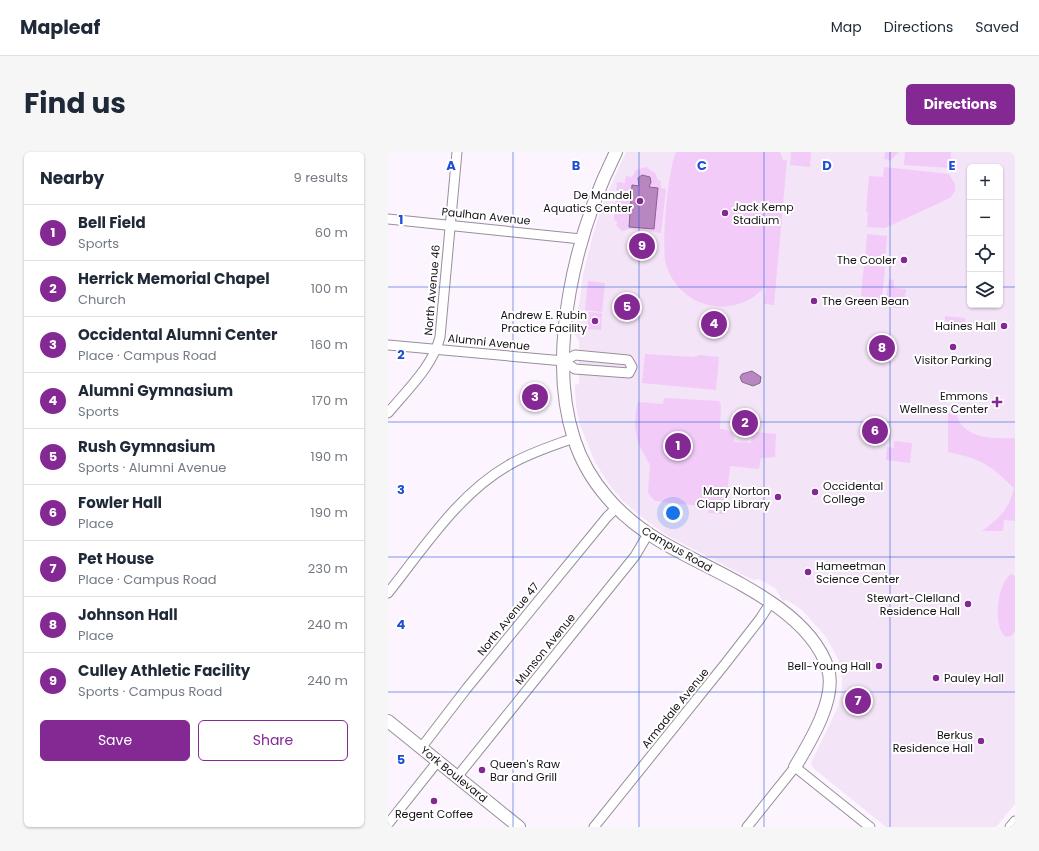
<!DOCTYPE html>
<html lang="en">
<head>
<meta charset="utf-8">
<style>
	body { margin:0; font-family:Poppins,sans-serif; background:#f6f6f7; color:#1f2937 }
	.controls { position:absolute; right:12px; top:12px; display:grid; overflow:hidden; border-radius:6px; box-shadow:0 1px 3px #0004 }
	.controls button { width:36px; height:36px; display:grid; place-items:center; padding:0; border:0; border-bottom:1px solid #e0e1e3; background:#fff; color:#1f2937; font:20px sans-serif }
	.you { position:absolute; left:285px; top:361px; width:14px; height:14px; margin:-10px; border:3px solid #fff; border-radius:50%; background:#1a73e8; box-shadow:0 0 0 6px #1a73e833 }
	.badge { display:grid; place-items:center; width:26px; height:26px; border-radius:50%; background:#842894; color:#fff; font-size:13px; font-weight:700 }
	.pin { position:absolute; translate:-50% -50%; border:2px solid #fff; box-shadow:0 1px 4px #0006 }
	.list { margin:0; padding:0; list-style:none }
	h2 { display:flex; justify-content:space-between; align-items:center; height:52px; margin:0; padding:0 16px; font-size:17px }
	h2 small { font-size:13px; font-weight:400; color:#747a83 }
	.list li { display:grid; grid-template-columns:26px 1fr auto; gap:12px; align-items:center; box-sizing:border-box; height:56px; padding:0 16px; border-top:1px solid #e0e1e3 }
	.list b { display:block; font-size:15px; white-space:nowrap }
	.list p { margin:0; font-size:13px; white-space:nowrap; color:#747a83 }
	.list em { font-size:13px; font-style:normal; color:#747a83 }
	.actions { display:flex; gap:8px; padding:12px 16px }
	.actions a { flex:1; padding:9px 0; border:1px solid #842894; border-radius:6px; text-align:center; font-size:14px; color:#842894 }
	.actions .main { background:#842894; color:#fff }
	.icon { flex:none; width:22px; height:22px; fill:none; stroke:currentColor; stroke-width:2; stroke-linecap:round; stroke-linejoin:round }
	.map { position:relative; flex:none; width:627px; height:675px; overflow:hidden; border-radius:6px }
	header { display:flex; align-items:center; gap:24px; box-sizing:border-box; height:56px; padding:0 20px; background:#fff; border-bottom:1px solid #e0e1e3 }
	header strong { font-size:19px }
	nav { display:flex; gap:22px; margin-inline-start:auto; font-size:14px }
	.intro { display:flex; align-items:center; justify-content:space-between; box-sizing:border-box; height:96px; padding:0 24px }
	h1 { margin:0; font-size:28px }
	.button { padding:10px 18px; border-radius:6px; background:#842894; color:#fff; font-size:14px; font-weight:700 }
	main { display:flex; gap:24px; padding:0 24px }
	aside { flex:1; background:#fff; border-radius:6px; box-shadow:0 1px 3px #0004 }
	.map>svg:first-child { display:block }
	.built { fill:#f4e4f7; fill-rule:evenodd }
	.green { fill:#f2cbf9 }
	.water { fill:#b886c1; stroke:#87638d }
	.lines { fill:none; stroke-linecap:round; stroke-linejoin:round }
	.street-casing { stroke:#998f9a; stroke-width:11 }
	.secondary-casing { stroke:#998f9a; stroke-width:14 }
	.street { stroke:#fff; stroke-width:9 }
	.secondary { stroke:#fff; stroke-width:12 }
	.grid { fill:none; stroke:#1d4ed8; stroke-width:1; stroke-opacity:0.55 }
	.poi-dot { fill:#842894; stroke:#fff; stroke-width:1.5 }
	.labels { text-anchor:middle; stroke-width:4; stroke-linejoin:round; paint-order:stroke }
	.poi-label { font-size:11px; fill:#141015; stroke:#fff; text-anchor:end }
	.street-label { font-size:11px; fill:#141015; stroke:#fff }
	.grid-label { font-size:13px; text-anchor:middle; font-weight:bold; fill:#1d4ed8; stroke:#fff; stroke-width:4; stroke-linejoin:round; paint-order:stroke }
</style>
</head>
<body>
<header>
<strong>Mapleaf</strong>
<nav><a>Map</a><a>Directions</a><a>Saved</a></nav>
</header>
<div class="intro"><h1>Find us</h1><a class="button">Directions</a></div>
<main>
<aside>
<h2>Nearby<small>9 results</small></h2>
<ul class="list">
<li><span class="badge">1</span><div><b>Bell Field</b><p>Sports</p></div><em>60 m</em></li>
<li><span class="badge">2</span><div><b>Herrick Memorial Chapel</b><p>Church</p></div><em>100 m</em></li>
<li><span class="badge">3</span><div><b>Occidental Alumni Center</b><p>Place · Campus Road</p></div><em>160 m</em></li>
<li><span class="badge">4</span><div><b>Alumni Gymnasium</b><p>Sports</p></div><em>170 m</em></li>
<li><span class="badge">5</span><div><b>Rush Gymnasium</b><p>Sports · Alumni Avenue</p></div><em>190 m</em></li>
<li><span class="badge">6</span><div><b>Fowler Hall</b><p>Place</p></div><em>190 m</em></li>
<li><span class="badge">7</span><div><b>Pet House</b><p>Place · Campus Road</p></div><em>230 m</em></li>
<li><span class="badge">8</span><div><b>Johnson Hall</b><p>Place</p></div><em>240 m</em></li>
<li><span class="badge">9</span><div><b>Culley Athletic Facility</b><p>Sports · Campus Road</p></div><em>240 m</em></li>
</ul>
<div class="actions"><a class="main">Save</a><a>Share</a></div>
</aside>
<div class="map">
<svg width="627" height="675" viewBox="0 0 627 675">
	<rect width="100%" height="100%" fill="#fcf4fe"/>
	<path class="built" d="M238,0H627V652L608,675H498L425,616L423,611L450,555L454,537V526L450,507L438,485L414,458L399,448L395,449L387,436L371,427L365,428L280,384L254,365L235,349L220,331L207,310L192,273L188,254L187,237V233L191,232V189L187,183L195,123L203,90L214,53ZM582,15H612V153H582Z"/>
	<g class="green">
		<path d="M288,0H392L395,8H399L386,153L376,152L378,134C371,140 365,147 356,150C324,164 287,145 278,112C273,95 280,16 288,0Z"/>
		<polygon points="403,0 423,0 422,15 402,13"/>
		<polygon points="497,0 511,0 501,10 501,8 496,7"/>
		<polygon points="517,0 563,0 562,16 516,13"/>
		<polygon points="258,15 267,21 270,28 273,29 273,36 278,37 273,81 241,77 234,79 228,73 230,70 226,68 229,30 237,31 238,24 244,25 248,18"/>
		<polygon points="496,15 561,22 567,32 567,39 562,46 497,76 479,75 480,60 478,60 481,24 495,25"/>
		<polygon points="479,82 499,84 497,108 477,107"/>
		<polygon points="476,113 497,115 494,146 484,155 480,154 480,145 473,144"/>
		<polygon points="501,127 506,128 506,136 518,137 516,156 505,156 498,146"/>
		<polygon points="200,129 217,131 214,160 197,158"/>
		<polygon points="201,160 214,161 213,178 199,177"/>
		<polygon points="557,164 577,166 577,176 557,169"/>
		<polygon points="257,202 305,205 312,203 331,205 328,238 254,231"/>
		<path d="M276,246L331,249L333,254L332,277C341,278 347,279 346,290L363,291L364,283L368,280L388,282L387,305L373,306L371,317L342,314L337,362L320,361L321,355L267,349L260,341L262,313L250,291L247,275L248,259L250,250L275,252Z"/>
		<path d="M560,257L568,258C571,287 605,287 627,286V369L616,368L615,379H594C612,366 621,357 626,336C602,313 594,307 560,300Z"/>
		<polygon points="506,289 524,291 522,311 498,308 499,295 506,296"/>
		<path d="M623,422L627,424V479L623,484L618,485C604,476 609,431 623,422Z"/>
	</g>
	<g class="water">
		<polygon points="254,23 262,25 263,30 261,35 270,36 266,77 241,75 244,33 251,34 250,26"/>
		<polygon points="364,219 373,225 372,231 365,234 354,230 352,225 354,222"/>
	</g>
	<g class="lines">
		<g class="street-casing">
			<g id="street">
				<polyline points="0,67 193,87"/>
				<polyline points="0,193 176,209"/>
				<polygon points="187,203 240,208 244,215 241,221 187,217 176,209"/>
				<path d="M0,261C19,238 45,214 52,185L69,0"/>
				<path d="M0,441C36,396 70,342 121,313C141,301 164,294 186,286"/>
				<polyline points="33,596 79,536 219,365 228,356"/>
				<polyline points="69,625 247,404 260,382"/>
				<polyline points="0,672 50,609"/>
				<polyline points="206,675 337,512 372,467 383,450"/>
				<polyline points="359,675 407,615 482,675"/>
				<polyline points="622,675 627,669"/>
			</g>
		</g>
		<g class="secondary-casing">
			<g id="secondary">
				<path d="M228,0C188,80 158,200 186,287C200,331 233,366 272,389C325,421 420,453 440,517C449,546 422,590 407,615"/>
				<polyline points="0,569 131,675"/>
			</g>
		</g>
		<use href="#street" class="street"/>
		<use href="#secondary" class="secondary"/>
	</g>
	<path class="grid" d="M125,0V675M251,0V675M376,0V675M502,0V675M0,135H582M612,135H627M0,270H627M0,405H627M0,540H627"/>
	<g class="poi-dot">
		<circle cx="252" cy="49" r="4"/>
		<circle cx="337" cy="61" r="4"/>
		<circle cx="516" cy="108" r="4"/>
		<circle cx="426" cy="149" r="4"/>
		<circle cx="207" cy="169" r="4"/>
		<circle cx="616" cy="174" r="4"/>
		<circle cx="565" cy="195" r="4"/>
		<path d="M607 244h4v4h4v4h-4v4h-4v-4h-4v-4h4z"/>
		<circle cx="427" cy="340" r="4"/>
		<circle cx="390" cy="345" r="4"/>
		<circle cx="420" cy="420" r="4"/>
		<circle cx="580" cy="452" r="4"/>
		<circle cx="491" cy="514" r="4"/>
		<circle cx="548" cy="526" r="4"/>
		<circle cx="593" cy="589" r="4"/>
		<circle cx="94" cy="618" r="4"/>
		<circle cx="46" cy="649" r="4"/>
	</g>
	<g class="labels">
		<g class="poi-label">
			<text x="244" y="47">De Mandel<tspan x="244" dy="13">Aquatics Center</tspan></text>
			<text x="345" y="59" text-anchor="start">Jack Kemp<tspan x="345" dy="13">Stadium</tspan></text>
			<text x="508" y="112">The Cooler</text>
			<text x="434" y="153" text-anchor="start">The Green Bean</text>
			<text x="199" y="167">Andrew E. Rubin<tspan x="199" dy="13">Practice Facility</tspan></text>
			<text x="608" y="178">Haines Hall</text>
			<text x="565" y="212" text-anchor="middle">Visitor Parking</text>
			<text x="600" y="248">Emmons<tspan x="600" dy="13">Wellness Center</tspan></text>
			<text x="435" y="338" text-anchor="start">Occidental<tspan x="435" dy="13">College</tspan></text>
			<text x="382" y="343">Mary Norton<tspan x="382" dy="13">Clapp Library</tspan></text>
			<text x="428" y="418" text-anchor="start">Hameetman<tspan x="428" dy="13">Science Center</tspan></text>
			<text x="572" y="450">Stewart-Clelland<tspan x="572" dy="13">Residence Hall</tspan></text>
			<text x="483" y="518">Bell-Young Hall</text>
			<text x="556" y="530" text-anchor="start">Pauley Hall</text>
			<text x="585" y="587">Berkus<tspan x="585" dy="13">Residence Hall</tspan></text>
			<text x="102" y="616" text-anchor="start">Queen's Raw<tspan x="102" dy="13">Bar and Grill</tspan></text>
			<text x="46" y="666" text-anchor="middle">Regent Coffee</text>
		</g>
		<g class="street-label">
			<text transform="translate(98 64) rotate(6)" y="4">Paulhan Avenue</text>
			<text transform="translate(44 138) rotate(-85)" y="4">North Avenue 46</text>
			<text transform="translate(101 190) rotate(6)" y="4">Alumni Avenue</text>
			<text transform="translate(289 397) rotate(30)" y="4">Campus Road</text>
			<text transform="translate(120 467) rotate(-51)" y="4">North Avenue 47</text>
			<text transform="translate(157 497) rotate(-51)" y="4">Munson Avenue</text>
			<text transform="translate(287 556) rotate(-51)" y="4">Armadale Avenue</text>
			<text transform="translate(66 622) rotate(39)" y="4">York Boulevard</text>
		</g>
	</g>
	<g class="grid-label">
		<text x="63" y="18">A</text>
		<text x="188" y="18">B</text>
		<text x="314" y="18">C</text>
		<text x="439" y="18">D</text>
		<text x="564" y="18">E</text>
		<text x="13" y="72">1</text>
		<text x="13" y="207">2</text>
		<text x="13" y="342">3</text>
		<text x="13" y="477">4</text>
		<text x="13" y="612">5</text>
	</g>
</svg>
<div class="controls">
<button>+</button>
<button>−</button>
<button><svg class="icon" aria-label="locate" viewBox="0 0 24 24"><circle cx="12" cy="12" r="6"/><path d="M12 2v4M12 18v4M2 12h4M18 12h4"/></svg></button>
<button><svg class="icon" aria-label="layers" viewBox="0 0 24 24"><path d="M12 4l9 5-9 5-9-5zM3 14l9 5 9-5"/></svg></button>
</div>
<div class="you"></div>
<div class="pin badge" style="left:290px;top:294px">1</div>
<div class="pin badge" style="left:357px;top:271px">2</div>
<div class="pin badge" style="left:147px;top:245px">3</div>
<div class="pin badge" style="left:326px;top:172px">4</div>
<div class="pin badge" style="left:239px;top:155px">5</div>
<div class="pin badge" style="left:487px;top:279px">6</div>
<div class="pin badge" style="left:470px;top:549px">7</div>
<div class="pin badge" style="left:494px;top:196px">8</div>
<div class="pin badge" style="left:254px;top:94px">9</div>
</div>
</main>
</body>
</html>
